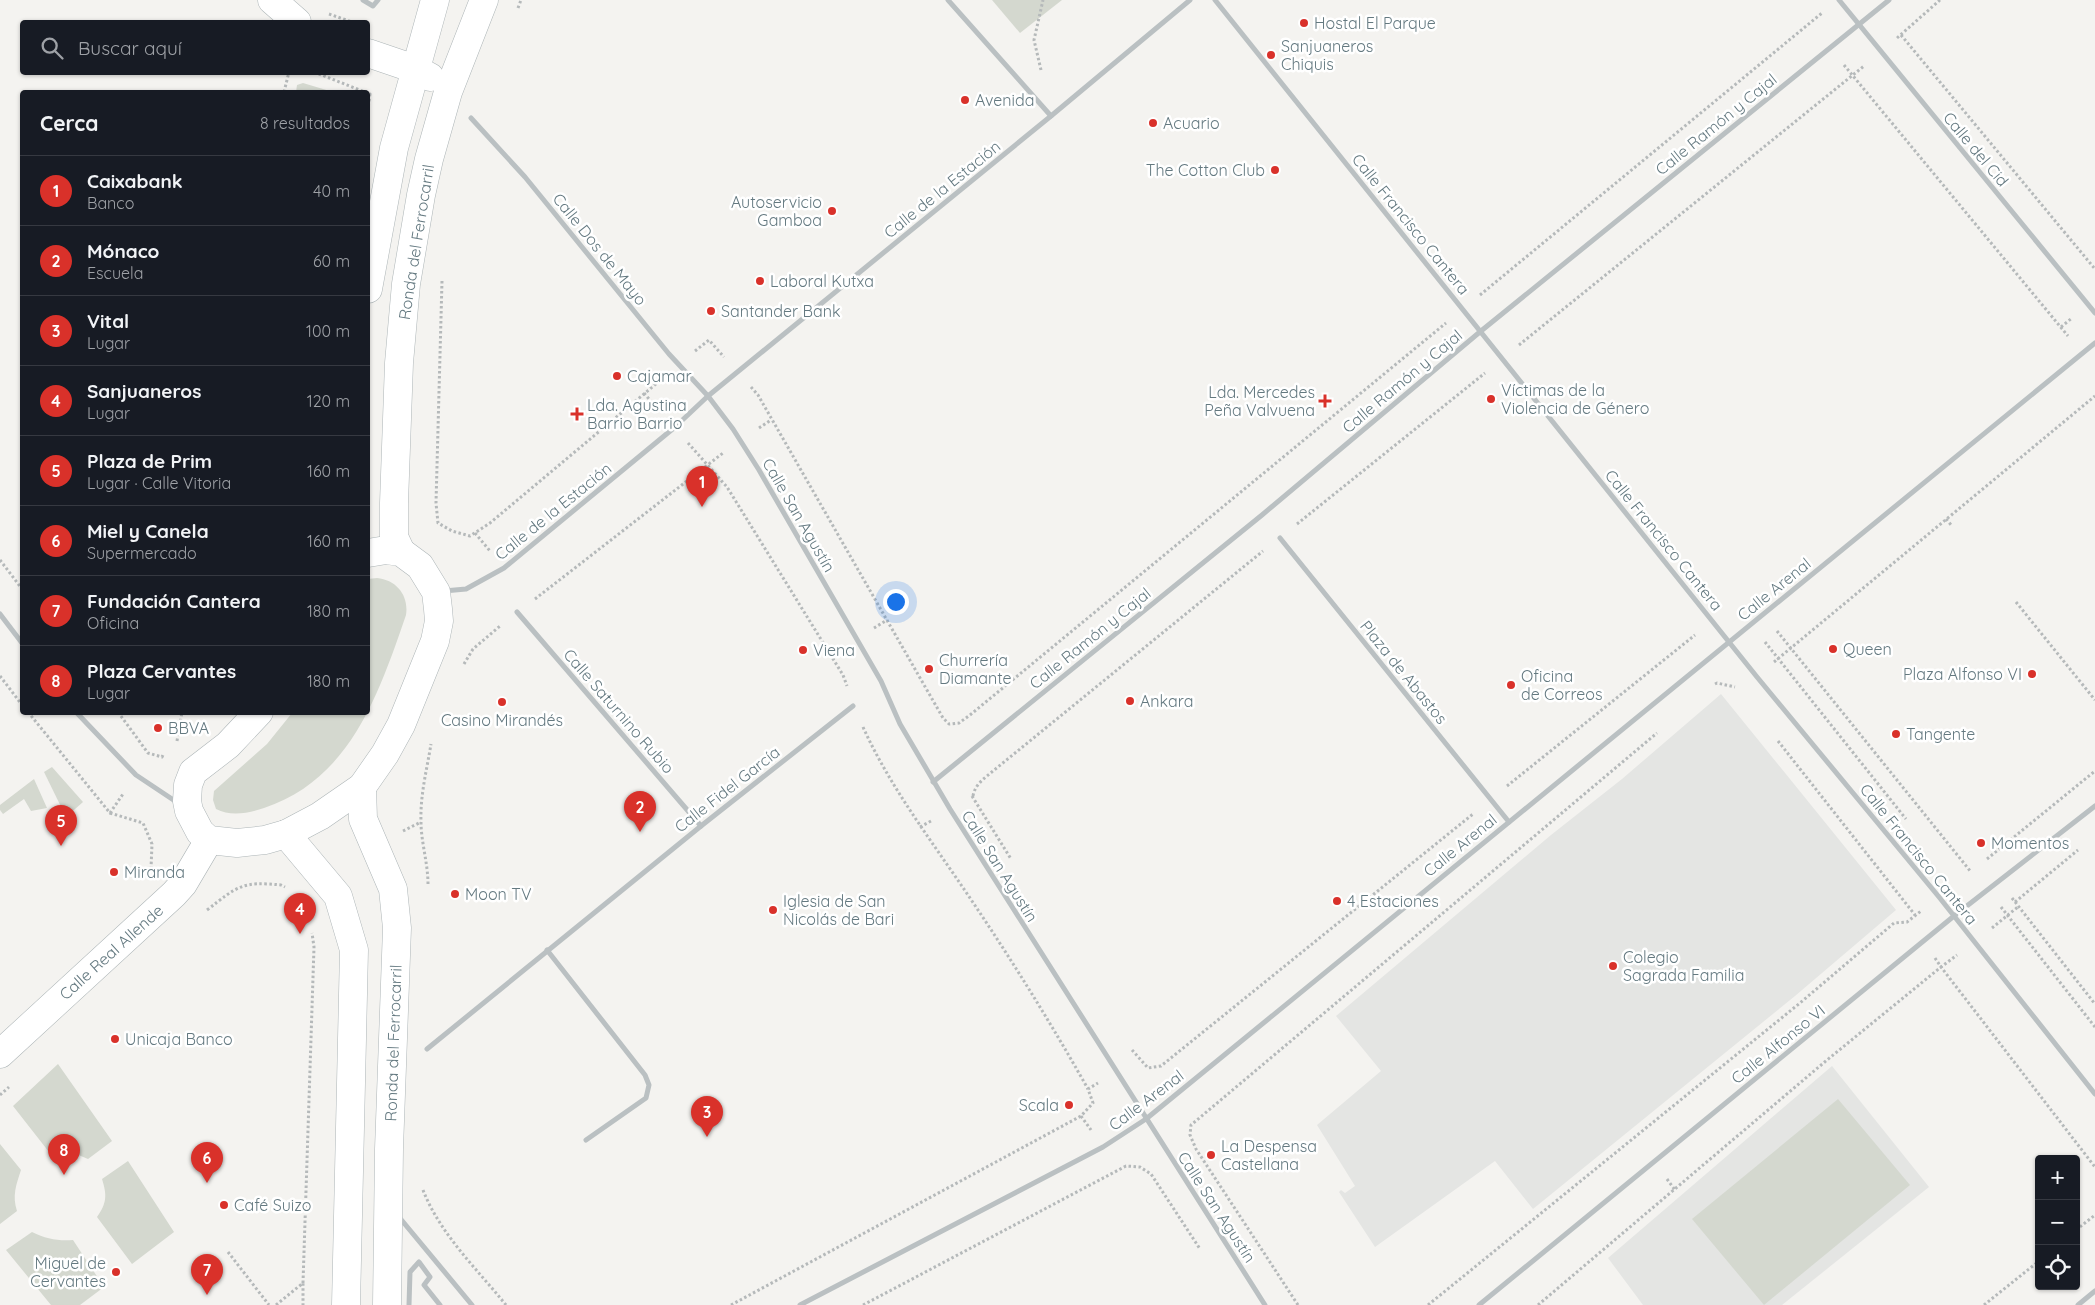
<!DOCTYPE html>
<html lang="es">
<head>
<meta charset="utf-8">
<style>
	body { margin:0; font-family:Quicksand,sans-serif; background:#242831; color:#f1f3f6 }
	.controls { position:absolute; right:15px; bottom:15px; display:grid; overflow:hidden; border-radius:5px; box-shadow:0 1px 4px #0004 }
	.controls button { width:45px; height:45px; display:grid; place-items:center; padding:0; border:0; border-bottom:1px solid #363941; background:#171b24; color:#f1f3f6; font:25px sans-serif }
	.you { position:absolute; left:895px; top:601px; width:18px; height:18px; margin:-12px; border:4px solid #fff; border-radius:50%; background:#1a73e8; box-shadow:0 0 0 8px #1a73e833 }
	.badge { display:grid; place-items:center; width:32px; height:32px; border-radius:50%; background:#d9312a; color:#fff; font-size:16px; font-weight:700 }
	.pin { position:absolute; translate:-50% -41px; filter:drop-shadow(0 1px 2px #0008) }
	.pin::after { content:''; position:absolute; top:26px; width:18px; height:15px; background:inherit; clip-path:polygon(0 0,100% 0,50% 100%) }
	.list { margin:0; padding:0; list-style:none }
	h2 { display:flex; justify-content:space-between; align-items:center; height:65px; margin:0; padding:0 20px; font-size:21px }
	h2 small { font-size:16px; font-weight:400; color:#9ea1a6 }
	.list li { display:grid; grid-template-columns:32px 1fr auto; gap:15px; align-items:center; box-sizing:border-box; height:70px; padding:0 20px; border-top:1px solid #363941 }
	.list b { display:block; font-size:19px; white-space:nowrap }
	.list p { margin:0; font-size:16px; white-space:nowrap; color:#9ea1a6 }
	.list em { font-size:16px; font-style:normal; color:#9ea1a6 }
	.icon { flex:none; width:28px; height:28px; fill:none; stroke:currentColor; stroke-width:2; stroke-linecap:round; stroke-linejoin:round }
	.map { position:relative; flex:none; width:2095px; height:1305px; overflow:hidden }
	.search { position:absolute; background:#171b24; box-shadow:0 1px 4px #0004; left:20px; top:20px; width:350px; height:55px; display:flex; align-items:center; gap:12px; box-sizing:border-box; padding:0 18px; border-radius:5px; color:#9ea1a6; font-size:19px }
	.panel { position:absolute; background:#171b24; box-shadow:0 1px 4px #0004; left:20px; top:90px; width:350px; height:625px; border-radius:5px }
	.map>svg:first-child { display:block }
	.built { fill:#e4e5e3 }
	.green { fill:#d4d8cf }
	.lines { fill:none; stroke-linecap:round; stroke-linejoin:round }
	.secondary-casing { stroke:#adb5b7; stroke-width:29 }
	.path { stroke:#b5b9ba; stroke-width:3; stroke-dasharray:2.5 2.5; stroke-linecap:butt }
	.street { stroke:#bac0c2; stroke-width:5 }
	.secondary { stroke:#fff; stroke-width:28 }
	.poi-dot { fill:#d9312a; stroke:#fff; stroke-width:2 }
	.labels { text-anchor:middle; stroke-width:5; stroke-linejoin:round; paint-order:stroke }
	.poi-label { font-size:16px; fill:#647980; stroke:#fff; text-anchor:start }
	.street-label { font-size:16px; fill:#647980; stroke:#fff }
</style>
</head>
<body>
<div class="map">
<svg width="2095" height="1305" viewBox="0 0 2095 1305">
	<rect width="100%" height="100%" fill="#f4f3f0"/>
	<g class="built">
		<polygon points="1721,694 1896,910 1795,996 1533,1209 1495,1161 1375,1247 1339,1192 1341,1190 1345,1193 1355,1186 1317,1125 1381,1071 1336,1016 1551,835 1622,779"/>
		<polygon points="1832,1066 1929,1187 1782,1305 1643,1305 1608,1258"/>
	</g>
	<g class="green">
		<polygon points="992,0 1062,0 1020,33"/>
		<polygon points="303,83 333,92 296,92 297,85"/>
		<path d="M377,578C397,580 409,596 406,615C379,693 351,779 264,808C249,813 231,817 216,809L213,800L214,791L267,744L292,713L368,712V579Z"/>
		<polygon points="52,767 83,802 66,817 44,772"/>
		<polygon points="34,779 47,808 31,811 24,799 3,814 0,810 0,805"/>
		<polygon points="58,1064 112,1141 88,1159 64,1149 49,1152 13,1106"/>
		<polygon points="1838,1099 1910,1185 1764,1305 1692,1219"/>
		<path d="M0,1144L21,1170C16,1185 12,1196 17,1211L0,1224Z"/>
		<path d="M128,1161L174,1232L132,1264L97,1217C107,1203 107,1195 102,1179Z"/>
		<path d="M32,1232C46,1239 58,1241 73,1240L104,1287L80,1305H51L6,1250Z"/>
	</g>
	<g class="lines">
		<g class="secondary-casing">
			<g id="secondary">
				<polyline points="272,0 297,22"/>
				<polyline points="368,53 415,69 430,77"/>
				<polyline points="368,289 394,148 435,0"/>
				<polyline points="401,552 394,537 394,503 399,363 406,284 421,195 429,159 448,92 484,0"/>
				<polyline points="259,712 228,745 193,772 188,785 187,801 189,811 200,832 209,840 237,843 265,840 286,834 320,816 362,787 385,754 401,725 435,641 439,621 438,609 436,592 420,566 401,552 386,550 368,553"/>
				<polyline points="362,787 363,819 393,889 397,928 389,1149 387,1305"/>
				<polyline points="286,834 338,896 354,950 346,1305"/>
				<polyline points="0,1054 174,894 183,884 209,840"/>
			</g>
		</g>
		<g class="path">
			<polyline points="518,8 521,0"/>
			<polyline points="329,14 352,22"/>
			<polyline points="1901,35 2095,269"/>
			<polyline points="1897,38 1940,0"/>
			<polyline points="1844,65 2068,336"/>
			<polyline points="1041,70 1034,40 1043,0"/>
			<polyline points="314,72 370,94 368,108"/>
			<polyline points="284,92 289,72"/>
			<polyline points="442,281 436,503 438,523 452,531 470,536 490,523 663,378"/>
			<polyline points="1480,295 1822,13"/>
			<polyline points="2061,327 2072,318"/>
			<polyline points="1519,345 1864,66"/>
			<polyline points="695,351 709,340 724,357"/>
			<polyline points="751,387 758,395 943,718 949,724 959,723 970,715 1446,323"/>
			<polyline points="644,393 659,411"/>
			<polyline points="759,428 771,420"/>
			<polyline points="688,443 727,487 843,675 847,686"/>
			<polyline points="1946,519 1952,526"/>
			<polyline points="1297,524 1485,373"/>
			<polyline points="475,533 490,551"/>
			<polyline points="0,560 22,589"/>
			<polyline points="535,599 723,453"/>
			<polyline points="2016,602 2095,700"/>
			<polyline points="874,628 887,620"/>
			<polyline points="1777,631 1971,872"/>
			<polyline points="1765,642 1906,819"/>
			<polyline points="1774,662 2095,396"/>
			<polyline points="464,664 473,649 500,626"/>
			<polyline points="0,676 22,705"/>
			<polyline points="1715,684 1717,683 1735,687"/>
			<polyline points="28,712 110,813 123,794"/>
			<polyline points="118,712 148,753 162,757 163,755"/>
			<path d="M863,727C891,789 934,844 972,901C1013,962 1052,1025 1088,1089"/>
			<polyline points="177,741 182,712"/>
			<polyline points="1778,741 1915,915"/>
			<polyline points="1507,786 1695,635"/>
			<polyline points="972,796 1011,859"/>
			<path d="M973,796C975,784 985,778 993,771L1263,551"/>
			<polyline points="110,813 143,823 152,844 151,869"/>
			<polyline points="920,827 931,821"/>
			<polyline points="403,831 421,822"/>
			<polyline points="1987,859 2095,771"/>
			<path d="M428,884C428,863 421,842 421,822C420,795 427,769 431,744"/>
			<polyline points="2012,898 2095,1004"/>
			<polyline points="2015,902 2078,850"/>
			<polyline points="2001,907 2095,1027"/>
			<path d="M207,910C238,886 242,881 281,885L285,887"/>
			<polyline points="1992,928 2019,906"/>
			<polyline points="1935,958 1941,967 1957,955"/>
			<polyline points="1132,1050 1148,1068 1161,1066 1473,814"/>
			<polyline points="0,1095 9,1087"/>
			<polyline points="1081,1116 1091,1130"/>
			<polyline points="1667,1179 1675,1190"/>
			<path d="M423,1190C440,1234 477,1269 506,1305"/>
			<polyline points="2076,1230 2095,1215"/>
			<polyline points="228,1252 269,1305"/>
			<polyline points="303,1283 314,947 312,933"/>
			<polyline points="276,1305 303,1283 303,1305"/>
			<polyline points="731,1305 1081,1116 1093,1103 1088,1089 1098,1083"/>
			<polyline points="863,1305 1126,1166 1140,1167 1151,1174 1200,1249"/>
			<polyline points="1298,1305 1196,1149 1190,1135 1191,1125 1657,733"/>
			<polyline points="1428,1305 1800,1003 1894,923 1907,922 1921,911"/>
			<polyline points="1538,1305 1827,1060 1941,967 2095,1167"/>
			<polyline points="1984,1305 2039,1261"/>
		</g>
		<g class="street">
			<polyline points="363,0 373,6 378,0"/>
			<polyline points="948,0 1051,116"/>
			<polyline points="1215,0 1757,677 1939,897 2095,1094"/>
			<polyline points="1839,0 2095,313"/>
			<polyline points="471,118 525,177 669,354 708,396 1051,116 1190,0"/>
			<polyline points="1280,538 1509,822"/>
			<polyline points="444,591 466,589 504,568 675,427 708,396 733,429 759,470 881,681 900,724 950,809 1265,1305"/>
			<polyline points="517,612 701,826"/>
			<polyline points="0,614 22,643"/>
			<polyline points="76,712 136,775 178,803"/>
			<polyline points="933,782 1262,515 1481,331 1889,0"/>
			<polyline points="547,950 645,1075 649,1085 646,1098 586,1140"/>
			<polyline points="427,1049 701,826 853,706"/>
			<polyline points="399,1217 472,1305"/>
			<polyline points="409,1305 410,1272 419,1262 430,1277 424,1285 440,1305"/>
			<polyline points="800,1305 1103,1147 1146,1119 2095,343"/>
			<polyline points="1479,1305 1954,916 2095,806"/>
			<polyline points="2078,1305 2095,1291"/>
		</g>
		<use href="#secondary" class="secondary"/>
	</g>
	<g class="poi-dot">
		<circle cx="1304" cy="23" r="5"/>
		<circle cx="1271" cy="55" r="5"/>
		<circle cx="965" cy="100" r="5"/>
		<circle cx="1153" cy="123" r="5"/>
		<circle cx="1275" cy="170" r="5"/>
		<circle cx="832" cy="211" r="5"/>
		<circle cx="760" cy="281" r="5"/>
		<circle cx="711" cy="311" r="5"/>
		<circle cx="617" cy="376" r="5"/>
		<circle cx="1491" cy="399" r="5"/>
		<path d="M1322.5 393.5h5v5h5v5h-5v5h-5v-5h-5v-5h5z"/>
		<path d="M574.5 406.5h5v5h5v5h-5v5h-5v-5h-5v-5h5z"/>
		<circle cx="1833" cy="649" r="5"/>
		<circle cx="803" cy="650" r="5"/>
		<circle cx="929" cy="669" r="5"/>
		<circle cx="2032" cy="674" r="5"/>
		<circle cx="1511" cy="685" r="5"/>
		<circle cx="1130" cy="701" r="5"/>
		<circle cx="502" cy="702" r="5"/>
		<circle cx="158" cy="728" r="5"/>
		<circle cx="1896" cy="734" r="5"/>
		<circle cx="1981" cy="843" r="5"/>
		<circle cx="114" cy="872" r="5"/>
		<circle cx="455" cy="894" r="5"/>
		<circle cx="1337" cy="901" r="5"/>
		<circle cx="773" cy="910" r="5"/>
		<circle cx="1613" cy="966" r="5"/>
		<circle cx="115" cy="1039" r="5"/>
		<circle cx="1069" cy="1105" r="5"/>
		<circle cx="1211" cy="1155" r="5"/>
		<circle cx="224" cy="1205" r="5"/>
		<circle cx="116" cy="1272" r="5"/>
	</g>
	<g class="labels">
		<g class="poi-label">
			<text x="1314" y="29">Hostal El Parque</text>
			<text x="1281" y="52">Sanjuaneros<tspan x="1281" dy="18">Chiquis</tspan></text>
			<text x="975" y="106">Avenida</text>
			<text x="1163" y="129">Acuario</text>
			<text x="1265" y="176" text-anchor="end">The Cotton Club</text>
			<text x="822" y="208" text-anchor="end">Autoservicio<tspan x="822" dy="18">Gamboa</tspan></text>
			<text x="770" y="287">Laboral Kutxa</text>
			<text x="721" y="317">Santander Bank</text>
			<text x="627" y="382">Cajamar</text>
			<text x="1501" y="396">Víctimas de la<tspan x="1501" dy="18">Violencia de Género</tspan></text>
			<text x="1315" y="398" text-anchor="end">Lda. Mercedes<tspan x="1315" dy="18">Peña Valvuena</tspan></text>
			<text x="587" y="411">Lda. Agustina<tspan x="587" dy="18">Barrio Barrio</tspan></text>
			<text x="1843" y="655">Queen</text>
			<text x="813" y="656">Viena</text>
			<text x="939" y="666">Churrería<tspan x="939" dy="18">Diamante</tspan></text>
			<text x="2022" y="680" text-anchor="end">Plaza Alfonso VI</text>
			<text x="1521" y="682">Oficina<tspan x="1521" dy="18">de Correos</tspan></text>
			<text x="1140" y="707">Ankara</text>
			<text x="502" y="726" text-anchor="middle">Casino Mirandés</text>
			<text x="168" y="734">BBVA</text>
			<text x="1906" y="740">Tangente</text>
			<text x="1991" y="849">Momentos</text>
			<text x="124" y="878">Miranda</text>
			<text x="465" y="900">Moon TV</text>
			<text x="783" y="907">Iglesia de San<tspan x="783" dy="18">Nicolás de Bari</tspan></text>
			<text x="1347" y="907">4 Estaciones</text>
			<text x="1623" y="963">Colegio<tspan x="1623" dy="18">Sagrada Familia</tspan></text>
			<text x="125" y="1045">Unicaja Banco</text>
			<text x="1059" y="1111" text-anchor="end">Scala</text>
			<text x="1221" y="1152">La Despensa<tspan x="1221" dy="18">Castellana</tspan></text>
			<text x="234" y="1211">Café Suizo</text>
			<text x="106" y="1269" text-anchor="end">Miguel de<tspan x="106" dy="18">Cervantes</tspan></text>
		</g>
		<g class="street-label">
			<text transform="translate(1716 124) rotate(-39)" y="6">Calle Ramón y Cajal</text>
			<text transform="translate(1976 149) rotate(50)" y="6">Calle del Cid</text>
			<text transform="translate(942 189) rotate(-39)" y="6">Calle de la Estación</text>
			<text transform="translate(1411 224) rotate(51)" y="6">Calle Francisco Cantera</text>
			<text transform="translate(416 242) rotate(-81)" y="6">Ronda del Ferrocarril</text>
			<text transform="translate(600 249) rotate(51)" y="6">Calle Dos de Mayo</text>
			<text transform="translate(1402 381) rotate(-40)" y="6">Calle Ramón y Cajal</text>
			<text transform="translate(553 511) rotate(-39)" y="6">Calle de la Estación</text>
			<text transform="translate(799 515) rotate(60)" y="6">Calle San Agustín</text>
			<text transform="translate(1664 540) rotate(51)" y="6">Calle Francisco Cantera</text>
			<text transform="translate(1774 589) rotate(-39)" y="6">Calle Arenal</text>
			<text transform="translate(1090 638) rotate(-39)" y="6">Calle Ramón y Cajal</text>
			<text transform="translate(1404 672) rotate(51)" y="6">Plaza de Abastos</text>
			<text transform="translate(619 711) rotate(49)" y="6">Calle Saturnino Rubio</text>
			<text transform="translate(727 789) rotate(-38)" y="6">Calle Fidel García</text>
			<text transform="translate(1460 845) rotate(-39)" y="6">Calle Arenal</text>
			<text transform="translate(1919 854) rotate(51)" y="6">Calle Francisco Cantera</text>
			<text transform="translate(1000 866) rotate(58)" y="6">Calle San Agustín</text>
			<text transform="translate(111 952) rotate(-42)" y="6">Calle Real Allende</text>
			<text transform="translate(393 1043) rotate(-88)" y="6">Ronda del Ferrocarril</text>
			<text transform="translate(1778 1044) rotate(-39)" y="6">Calle Alfonso VI</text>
			<text transform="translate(1146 1100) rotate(-37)" y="6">Calle Arenal</text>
			<text transform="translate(1217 1207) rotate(57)" y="6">Calle San Agustín</text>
		</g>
	</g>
</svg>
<div class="controls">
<button>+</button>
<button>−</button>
<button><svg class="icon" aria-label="locate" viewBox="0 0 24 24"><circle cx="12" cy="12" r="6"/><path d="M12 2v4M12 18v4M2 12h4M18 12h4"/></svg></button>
</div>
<div class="you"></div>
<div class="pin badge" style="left:702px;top:507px">1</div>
<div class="pin badge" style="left:640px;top:832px">2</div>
<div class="pin badge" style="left:707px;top:1137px">3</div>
<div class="pin badge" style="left:300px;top:934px">4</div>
<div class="pin badge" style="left:61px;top:846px">5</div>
<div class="pin badge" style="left:207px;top:1183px">6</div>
<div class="pin badge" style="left:207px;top:1295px">7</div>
<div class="pin badge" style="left:64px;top:1175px">8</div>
<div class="search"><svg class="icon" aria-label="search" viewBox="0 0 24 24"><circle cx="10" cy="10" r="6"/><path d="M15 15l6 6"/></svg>Buscar aquí</div>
<section class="panel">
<h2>Cerca<small>8 resultados</small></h2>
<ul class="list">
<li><span class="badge">1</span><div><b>Caixabank</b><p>Banco</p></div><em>40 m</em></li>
<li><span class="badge">2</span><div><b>Mónaco</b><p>Escuela</p></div><em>60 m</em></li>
<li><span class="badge">3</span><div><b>Vital</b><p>Lugar</p></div><em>100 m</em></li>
<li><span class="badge">4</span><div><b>Sanjuaneros</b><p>Lugar</p></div><em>120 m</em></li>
<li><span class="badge">5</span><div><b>Plaza de Prim</b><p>Lugar · Calle Vitoria</p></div><em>160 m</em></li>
<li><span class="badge">6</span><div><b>Miel y Canela</b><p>Supermercado</p></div><em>160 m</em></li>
<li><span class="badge">7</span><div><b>Fundación Cantera</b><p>Oficina</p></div><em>180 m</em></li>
<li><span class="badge">8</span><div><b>Plaza Cervantes</b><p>Lugar</p></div><em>180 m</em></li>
</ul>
</section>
</div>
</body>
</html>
